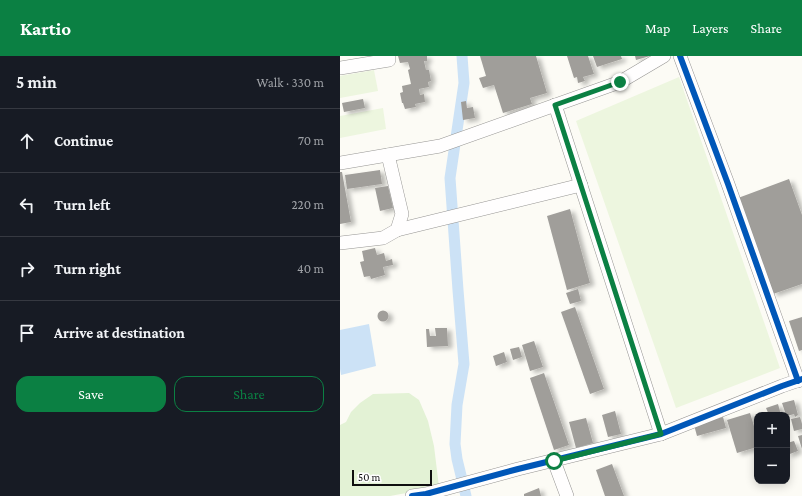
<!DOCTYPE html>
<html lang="en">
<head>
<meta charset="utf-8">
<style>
	body { margin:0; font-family:"Crimson Pro",serif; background:#242831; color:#f1f3f6 }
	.controls { position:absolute; right:12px; bottom:12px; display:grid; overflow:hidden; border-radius:8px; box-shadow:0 2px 10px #0003 }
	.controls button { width:36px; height:36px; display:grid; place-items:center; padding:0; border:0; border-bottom:1px solid #363941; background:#171b24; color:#f1f3f6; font:20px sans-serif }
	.scale { position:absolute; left:12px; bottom:10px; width:80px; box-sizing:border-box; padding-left:4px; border:2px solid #0f0f0f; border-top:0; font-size:11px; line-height:14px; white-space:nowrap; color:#0f0f0f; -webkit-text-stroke:3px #fff; paint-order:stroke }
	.stop { position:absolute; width:12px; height:12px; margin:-9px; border:3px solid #0b8043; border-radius:50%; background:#fff }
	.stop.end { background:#0b8043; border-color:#fff; box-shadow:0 1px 4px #0008 }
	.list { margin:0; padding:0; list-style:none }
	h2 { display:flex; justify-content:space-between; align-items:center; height:52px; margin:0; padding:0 16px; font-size:17px }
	h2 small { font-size:13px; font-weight:400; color:#9ea1a6 }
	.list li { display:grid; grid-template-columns:26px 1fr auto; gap:12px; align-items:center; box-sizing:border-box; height:64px; padding:0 16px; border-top:1px solid #363941 }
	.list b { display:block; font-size:15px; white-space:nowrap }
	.list em { font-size:13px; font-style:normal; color:#9ea1a6 }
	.actions { display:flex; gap:8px; padding:12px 16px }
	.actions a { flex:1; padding:9px 0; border:1px solid #0b8043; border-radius:12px; text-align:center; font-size:14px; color:#0b8043 }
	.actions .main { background:#0b8043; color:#fff }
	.icon { flex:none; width:22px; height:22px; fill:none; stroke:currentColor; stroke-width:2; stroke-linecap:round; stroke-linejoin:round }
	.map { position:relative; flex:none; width:462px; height:440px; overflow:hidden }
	header { display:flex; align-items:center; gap:24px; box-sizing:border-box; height:56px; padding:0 20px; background:#0b8043; color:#fff }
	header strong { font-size:19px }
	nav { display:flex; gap:22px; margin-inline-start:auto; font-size:14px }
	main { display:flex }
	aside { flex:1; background:#171b24 }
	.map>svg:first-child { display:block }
	.green { fill:#e3f2d5 }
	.pitch { fill:#edf6df }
	.water { fill:#cce2f6 }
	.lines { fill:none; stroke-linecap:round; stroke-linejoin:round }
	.canal { stroke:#cce2f6; stroke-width:11 }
	.building { fill:#a09e9a; filter:url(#shadow) }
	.minor-casing { stroke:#969593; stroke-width:14 }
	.minor { stroke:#fffefe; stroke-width:13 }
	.cycleway-casing { stroke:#fff; stroke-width:8 }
	.cycleway { stroke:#0057b8; stroke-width:6 }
	.route { stroke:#0b8043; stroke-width:5 }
</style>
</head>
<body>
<header>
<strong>Kartio</strong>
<nav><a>Map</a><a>Layers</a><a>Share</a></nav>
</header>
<main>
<aside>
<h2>5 min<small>Walk · 330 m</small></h2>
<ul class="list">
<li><svg class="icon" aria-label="ahead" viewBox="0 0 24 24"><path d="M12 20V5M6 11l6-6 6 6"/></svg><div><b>Continue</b></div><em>70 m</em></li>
<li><svg class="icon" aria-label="left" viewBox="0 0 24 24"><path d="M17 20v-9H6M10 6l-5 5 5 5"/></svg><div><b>Turn left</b></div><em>220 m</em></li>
<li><svg class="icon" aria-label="right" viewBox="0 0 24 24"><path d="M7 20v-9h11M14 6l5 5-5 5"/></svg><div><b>Turn right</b></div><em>40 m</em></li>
<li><svg class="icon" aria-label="arrive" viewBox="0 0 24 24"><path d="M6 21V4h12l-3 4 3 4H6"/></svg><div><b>Arrive at destination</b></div></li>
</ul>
<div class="actions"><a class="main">Save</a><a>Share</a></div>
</aside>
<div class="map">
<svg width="462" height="440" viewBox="0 0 462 440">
	<defs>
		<filter id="shadow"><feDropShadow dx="4.5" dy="2.5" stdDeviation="2" flood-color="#0004"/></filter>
	</defs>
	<rect width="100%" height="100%" fill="#fcfbf5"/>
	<polygon class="green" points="69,337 79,344 88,365 94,390 99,431 50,440 0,440 0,369 6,366 11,356 20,347 33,338"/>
	<g class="pitch">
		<polygon points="34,14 38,35 0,42 0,20"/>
		<polygon points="339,21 440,312 336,352 236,65"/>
		<polygon points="43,52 46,73 0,82 0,60"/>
	</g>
	<polygon class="water" points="29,268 36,310 1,319 0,313 0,274"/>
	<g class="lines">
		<polyline class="canal" points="122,0 124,27 110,122 118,234 124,308 117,349 115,388 117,403 126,440"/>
	</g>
	<g class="building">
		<polygon points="58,0 87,0 87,5 84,5 86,14 89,14 91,25 88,26 89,31 79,33 80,39 84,38 85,46 75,48 76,51 65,53 63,47 62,47 60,37 63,36 62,30 71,28 68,14 70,13 68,6 60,7"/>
		<polygon points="140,0 196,0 207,37 190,42 192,48 163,57 154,29 143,32 139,22 146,20"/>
		<polygon points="227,0 248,0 254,18 243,21 245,25 238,27 237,21 234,22"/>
		<polygon points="253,0 281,0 282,3 257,11"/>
		<polygon points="295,0 310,0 296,4"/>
		<polygon points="23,43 25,52 4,56 2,47"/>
		<polygon points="126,45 127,52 133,51 135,62 123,64 121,46"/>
		<polygon points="40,114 42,128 7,133 5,119"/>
		<polygon points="0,116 2,116 11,166 0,168"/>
		<polygon points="449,123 462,159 462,228 433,238 398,142"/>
		<polygon points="48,130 53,152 40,155 35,132"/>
		<polygon points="230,153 250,227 227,234 207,160"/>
		<polygon points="35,192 37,199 44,197 46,205 52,203 53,209 43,211 45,219 31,223 30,220 24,221 20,206 24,205 22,195"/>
		<polygon points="238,233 241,245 230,248 226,237"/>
		<polygon points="235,251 264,333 250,338 221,256"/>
		<circle cx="43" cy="260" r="5.5"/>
		<polygon points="462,261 462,294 459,295 449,265"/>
		<polygon points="95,272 107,272 108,290 87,291 86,273 89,273 90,280 96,280"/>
		<polygon points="194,285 203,311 190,315 182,289"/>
		<polygon points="179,291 182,301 173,304 170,293"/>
		<polygon points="164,296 167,306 156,310 153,300"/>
		<polygon points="204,317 229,389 214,394 190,322"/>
		<polygon points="454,344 458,359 455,361 454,358 447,360 447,359 446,359 442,347"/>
		<polygon points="438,348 441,359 429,359 426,352"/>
		<polygon points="275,355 281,378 268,381 262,359"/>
		<polygon points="410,357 417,380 417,391 397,397 387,364"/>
		<polygon points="383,361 386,372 357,380 354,369"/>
		<polygon points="460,361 462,368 462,373 454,375 451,363"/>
		<polygon points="246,362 253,387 236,392 229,366"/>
		<polygon points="462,379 462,393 458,380"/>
		<polygon points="454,385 458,395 447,399 447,387"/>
		<polygon points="272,408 284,440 265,440 256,414"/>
		<polygon points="199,432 201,440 184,440 184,438"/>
	</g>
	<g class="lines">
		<g class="minor-casing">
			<g id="minor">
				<polyline points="340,0 388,128 458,325"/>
				<polyline points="0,12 49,4 49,0"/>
				<polyline points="215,49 321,378"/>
				<polyline points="0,107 100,90 280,26 324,0"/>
				<polyline points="57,174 241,129"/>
				<polyline points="0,187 43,182 57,174 62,158 48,99"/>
				<polyline points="214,405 227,440"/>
				<polyline points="72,440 86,438 178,413 321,378 442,330 462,323"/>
			</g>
		</g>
		<use href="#minor" class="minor"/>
		<g class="cycleway-casing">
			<g id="cycleway">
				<polyline points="340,0 388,128 458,325"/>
				<polyline points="72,440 86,438 178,413 321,378 442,330 462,323"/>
			</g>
		</g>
		<use href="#cycleway" class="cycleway"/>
	</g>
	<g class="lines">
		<polyline class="route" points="214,405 321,378 215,49 280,26"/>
	</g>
</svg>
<div class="controls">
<button>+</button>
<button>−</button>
</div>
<div class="scale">50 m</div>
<div class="stop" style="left:214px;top:405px"></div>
<div class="stop end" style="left:280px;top:26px"></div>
</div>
</main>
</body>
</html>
